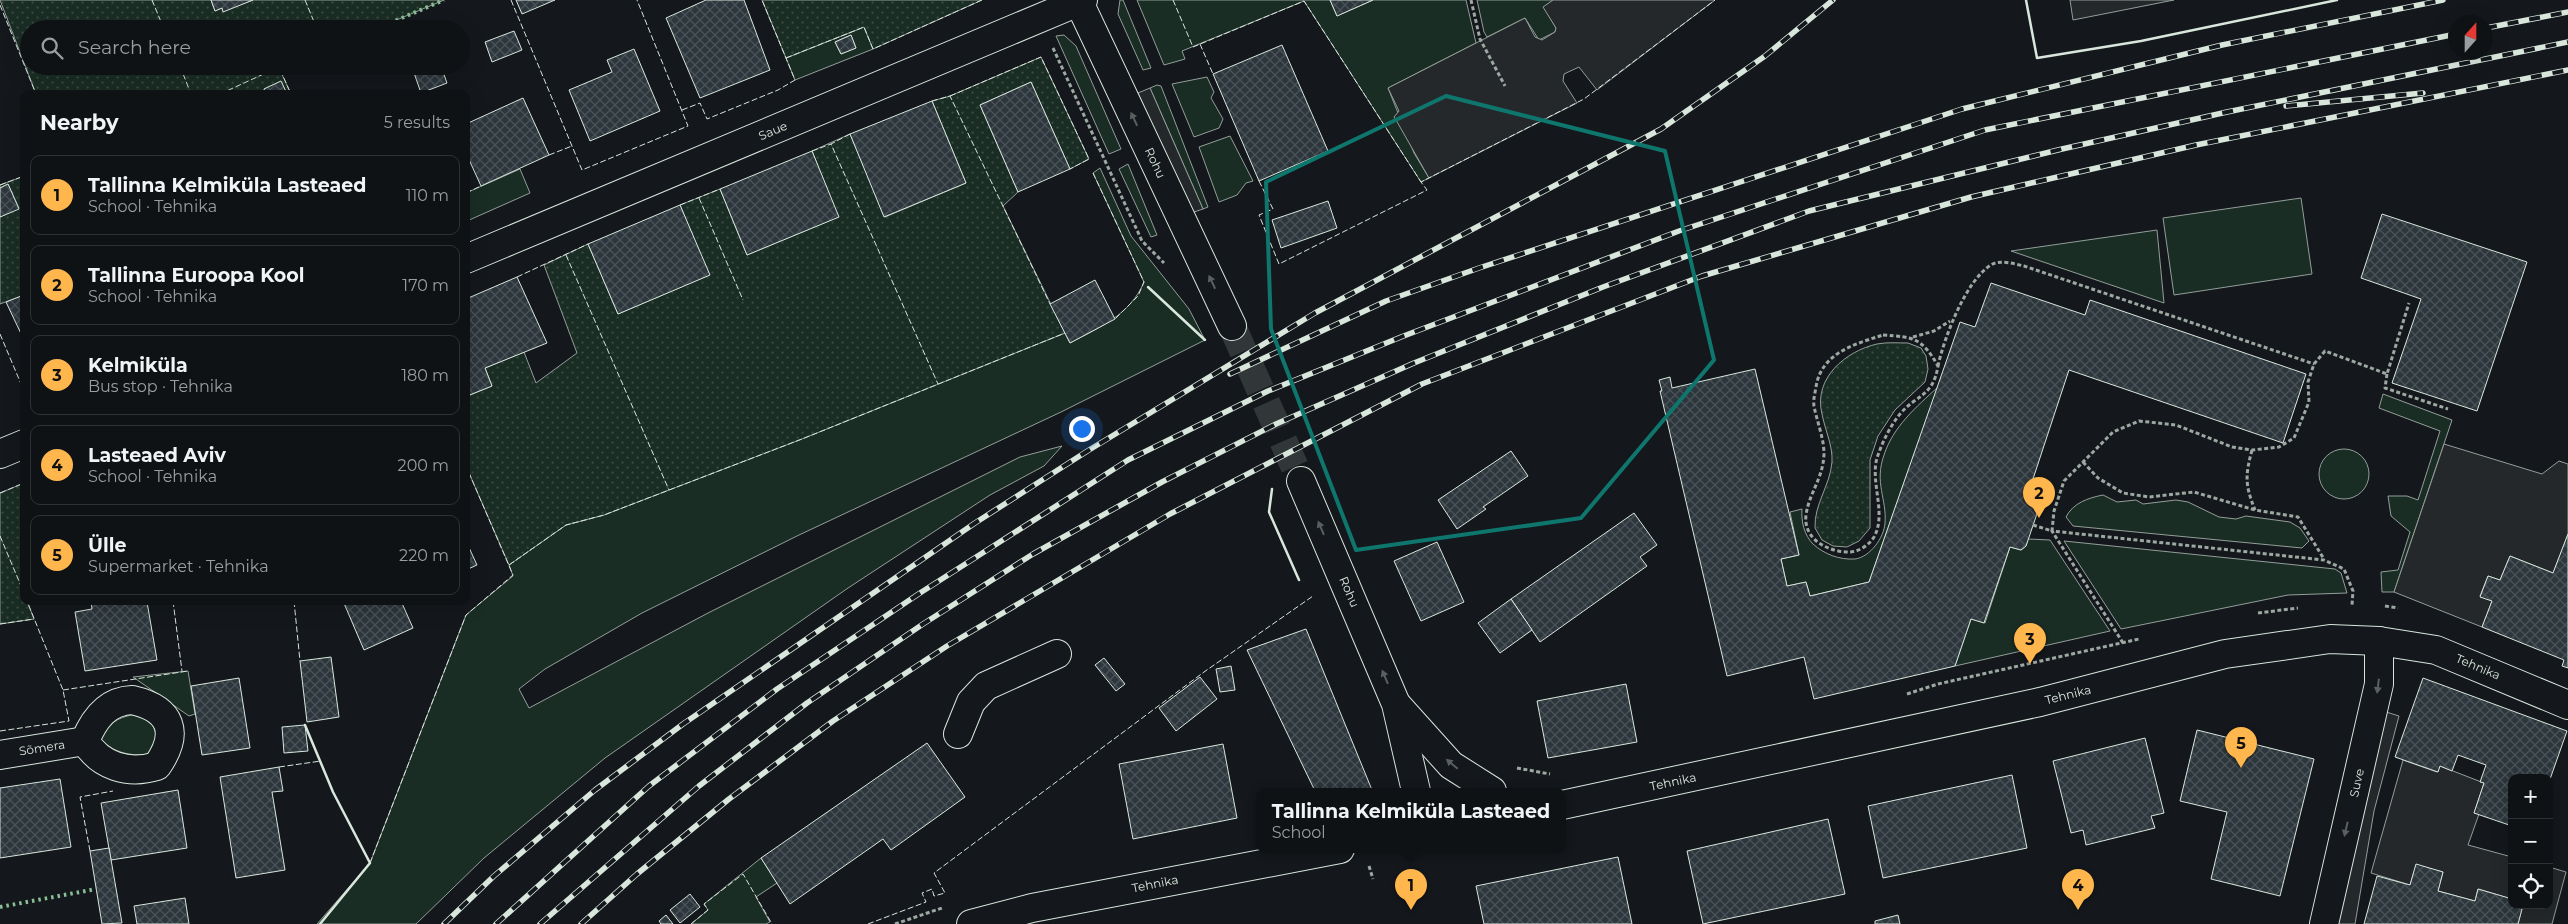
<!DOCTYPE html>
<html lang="en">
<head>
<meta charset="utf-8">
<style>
	body { margin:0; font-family:Montserrat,sans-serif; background:#181b1e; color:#f1f3f6 }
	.controls { position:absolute; right:15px; bottom:15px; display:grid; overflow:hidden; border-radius:10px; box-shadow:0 5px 20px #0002 }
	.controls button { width:45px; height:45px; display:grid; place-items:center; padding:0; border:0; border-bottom:1px solid #2f3234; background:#0f1215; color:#f1f3f6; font:25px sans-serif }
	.compass { position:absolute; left:2448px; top:15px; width:45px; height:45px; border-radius:50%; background:#0f1215; box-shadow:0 5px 20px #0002; rotate:21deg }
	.you { position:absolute; left:1081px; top:428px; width:18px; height:18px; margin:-12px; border:4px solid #fff; border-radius:50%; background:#1a73e8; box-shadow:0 0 0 8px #1a73e833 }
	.badge { display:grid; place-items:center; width:32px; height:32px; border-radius:50%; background:#ffb74d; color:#111; font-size:16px; font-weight:700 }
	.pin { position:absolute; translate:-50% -41px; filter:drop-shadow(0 1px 2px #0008) }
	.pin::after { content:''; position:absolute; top:26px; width:18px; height:15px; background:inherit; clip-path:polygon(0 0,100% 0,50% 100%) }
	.popup { position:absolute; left:1256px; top:788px; width:310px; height:65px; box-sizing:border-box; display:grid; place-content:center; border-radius:10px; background:#0f1215; filter:drop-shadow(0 1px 4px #0005); font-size:16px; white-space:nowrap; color:#9b9ea0 }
	.popup b { font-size:19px; color:#f1f3f6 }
	.popup::after { content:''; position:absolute; left:50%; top:100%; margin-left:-10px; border:10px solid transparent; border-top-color:#0f1215 }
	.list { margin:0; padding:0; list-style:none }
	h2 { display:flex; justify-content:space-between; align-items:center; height:65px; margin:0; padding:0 20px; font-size:21px }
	h2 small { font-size:16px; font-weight:400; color:#9b9ea0 }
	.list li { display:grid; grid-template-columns:32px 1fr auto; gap:15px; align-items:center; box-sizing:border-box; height:80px; margin:0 10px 10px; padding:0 10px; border:1px solid #2f3234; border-radius:10px }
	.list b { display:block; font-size:19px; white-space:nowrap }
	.list p { margin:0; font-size:16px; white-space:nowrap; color:#9b9ea0 }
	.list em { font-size:16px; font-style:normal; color:#9b9ea0 }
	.icon { flex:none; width:28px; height:28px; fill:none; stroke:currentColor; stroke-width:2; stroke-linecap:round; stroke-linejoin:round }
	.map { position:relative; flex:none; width:2568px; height:924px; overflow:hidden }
	.search { position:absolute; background:#0f1215; box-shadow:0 5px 20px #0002; left:20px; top:20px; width:450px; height:55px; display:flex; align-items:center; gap:12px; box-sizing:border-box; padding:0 18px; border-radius:28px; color:#9b9ea0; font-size:19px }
	.panel { position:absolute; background:#0f1215; box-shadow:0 5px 20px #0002; left:20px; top:90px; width:450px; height:515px; border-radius:10px }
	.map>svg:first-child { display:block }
	.grass { fill:#1a2d24; stroke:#939e99; fill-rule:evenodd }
	.park { fill:url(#park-dots); stroke:#939e99 }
	.parking { fill:#24282b; stroke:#939e99 }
	.building { fill:url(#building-cross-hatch); stroke:#d8e6dc }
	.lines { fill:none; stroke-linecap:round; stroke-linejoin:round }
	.minor-tunnel { stroke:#313739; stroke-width:28; stroke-dasharray:28 14; stroke-linecap:butt }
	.minor-casing { stroke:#d8e6dc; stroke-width:30 }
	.path { stroke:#9da8a2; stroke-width:3; stroke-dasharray:4 2.5; stroke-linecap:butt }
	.minor { stroke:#14181c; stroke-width:28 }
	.rail-casing { stroke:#d8e6dc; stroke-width:5.5 }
	.rail { stroke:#14181c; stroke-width:4; stroke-dasharray:11; stroke-linecap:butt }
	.hedge { stroke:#8ac095; stroke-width:4; stroke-dasharray:2.5 4; stroke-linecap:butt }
	.fence { stroke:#d8e6dc; stroke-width:1; stroke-dasharray:6 2.5; stroke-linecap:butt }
	.wall { stroke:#d8e6dc; stroke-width:2.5 }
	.oneway { fill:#59605f }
	.marked { fill:none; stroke:#0f766e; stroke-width:4; stroke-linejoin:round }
	.labels { text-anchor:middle; stroke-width:4; stroke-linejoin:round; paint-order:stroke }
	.street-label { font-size:12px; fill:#d8e6dc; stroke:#14181c }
</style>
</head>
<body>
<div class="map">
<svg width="2568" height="924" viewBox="0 0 2568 924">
	<defs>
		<pattern id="park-dots" width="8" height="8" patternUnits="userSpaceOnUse" patternTransform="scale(1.25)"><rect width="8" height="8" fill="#1a2d24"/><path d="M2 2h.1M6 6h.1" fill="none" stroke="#3b4b43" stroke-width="1.8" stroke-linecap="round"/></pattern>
		<pattern id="building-cross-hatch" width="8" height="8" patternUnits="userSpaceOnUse" patternTransform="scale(1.25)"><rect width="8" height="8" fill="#2c363c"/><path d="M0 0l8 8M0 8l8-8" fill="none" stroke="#4a5358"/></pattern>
	</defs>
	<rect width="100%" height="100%" fill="#14181c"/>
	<g class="grass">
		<polygon points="1120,0 1123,0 1151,68 1143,70 1118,14"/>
		<polygon points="1137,0 1330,0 1337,16 1373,0 1466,0 1476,43 1388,88 1414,153 1429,178 1421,182 1304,1 1182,51 1185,59 1164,65"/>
		<polygon points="1477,0 1553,0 1544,7 1556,28 1555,32 1539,40 1525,18 1487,37 1484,32"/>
		<path d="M864,27L873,49L795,80L786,58ZM851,35L856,48L841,54L835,42Z"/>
		<polygon points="1064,35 1076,46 1121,149 1109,154 1056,36"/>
		<polygon points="1207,77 1214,92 1211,98 1223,119 1219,128 1194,137 1172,84"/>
		<polygon points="1157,85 1161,86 1208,207 1203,209 1150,88"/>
		<polygon points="1230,136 1253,181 1246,183 1237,195 1219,202 1199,147"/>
		<polygon points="1128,164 1157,235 1151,237 1119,169"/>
		<path d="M1100,168L1131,236L1189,309L1205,340L1061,412L799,535L642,613L545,669L519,689L529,708L708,613L1020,457L1062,446L1044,466L990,495L848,588L605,758L484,858L416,924H317L370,863L466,615L513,576L509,565L566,525L604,515L1065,333L1070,343C1100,327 1130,315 1144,282L1093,173Z"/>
		<polygon points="520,169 530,193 467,221 466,193"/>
		<polygon points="2301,198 2312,274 2174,295 2163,218"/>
		<polygon points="2157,230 2164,303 2011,251"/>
		<path d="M1938,387L1869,582L1810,596L1806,582L1787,586L1781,559L1799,555L1790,512L1802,509C1801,521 1804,535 1813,544C1824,554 1839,560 1855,559C1870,557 1884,538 1885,523C1887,499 1874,483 1884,455C1893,427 1916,407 1938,387Z"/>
		<polygon points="2383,394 2452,420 2394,592 2382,592 2381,572 2398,570 2410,532 2391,516 2388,496 2407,496 2418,500 2440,431 2379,408"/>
		<circle cx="2344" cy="474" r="25"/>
		<path d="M2103,495L2117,502L2136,500L2143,504L2176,500L2188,502L2219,517L2236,519L2246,516L2290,522L2300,528L2309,541L2302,548L2073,526L2066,517C2073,503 2088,498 2103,495Z"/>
		<polygon points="2028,539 2050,540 2110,631 1955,666 1971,619 1985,623 2010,547 2021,550 2026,546"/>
		<polygon points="2064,541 2335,569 2341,573 2347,593 2288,595 2121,629"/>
		<polygon points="188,671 195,714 189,716 133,677"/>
		<path d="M137,714L150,720C158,734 159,742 149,754C131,757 111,752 100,738C109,722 119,717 137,714Z"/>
		<polygon points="761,858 777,883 756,897 770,922 766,924 691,924 708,910 704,904"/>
	</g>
	<g class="park">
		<polygon points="0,0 211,0 215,11 222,8 223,11 253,0 444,0 375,29 29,29 29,66 282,66 279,68 291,94 287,94 281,81 264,89 266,94 36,94"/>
		<polygon points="762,0 982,0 873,49 864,27 786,58"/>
		<polygon points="1041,57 1089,159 1070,169 1031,82 980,105 1018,192 1003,206 1065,333 802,439 604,515 566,525 509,565 466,466 466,394 468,396 492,386 485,368 524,352 536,383 577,353 544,265 588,244 618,314 709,275 680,205 720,189 747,255 838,217 812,151 850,134 885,217 966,183 932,101 950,96"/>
		<polygon points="24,176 24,295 0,304 0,217 19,208 8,184 0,188 0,185"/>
		<path d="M1908,343L1921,348L1926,356L1928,369L1925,382L1895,410L1878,436L1870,460V528L1859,541L1847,547L1833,546L1822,540L1815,528C1814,504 1830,486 1832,462C1833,446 1825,430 1822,414C1813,378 1846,351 1877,344C1887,342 1898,343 1908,343Z"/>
		<polygon points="24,483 24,601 27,601 34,619 0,624 0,493"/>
	</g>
	<g class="parking">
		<polygon points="1553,0 1715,0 1597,90 1579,67 1564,74 1563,81 1577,103 1429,178 1396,120 1394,117 1399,111 1388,88 1525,18 1535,37 1542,40 1555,32 1556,28 1543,7"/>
		<polygon points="2070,0 2174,0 2073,20"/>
		<polygon points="1150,88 1203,209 1191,213 1138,93"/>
		<polygon points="2444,444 2542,474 2559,461 2568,464 2568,534 2553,573 2510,556 2500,580 2488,576 2480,596 2492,601 2482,627 2394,592"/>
		<polygon points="2383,711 2399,716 2374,811 2355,924 2338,924 2357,811"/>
		<polygon points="2403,760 2437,772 2440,766 2484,783 2474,813 2479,814 2468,845 2512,857 2512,899 2478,889 2475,901 2438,891 2443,872 2416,865 2410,885 2371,873"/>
		<polygon points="2549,867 2566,872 2552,924 2518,924 2523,905 2549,905"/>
	</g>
	<g class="building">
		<polygon points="211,0 253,0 223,12 222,8 215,11"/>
		<polygon points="516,0 555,0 522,14"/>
		<polygon points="706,0 744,0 770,70 700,98 666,18"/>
		<polygon points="1330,0 1373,0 1337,16"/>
		<polygon points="514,31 522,50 492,62 485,42"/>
		<polygon points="851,35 856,48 841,54 835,42"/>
		<polygon points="1282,45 1328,151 1259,181 1213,74"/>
		<polygon points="634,49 660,111 590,141 569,90 612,72 607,60"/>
		<polygon points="422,66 441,66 447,83 421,93 413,70"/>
		<polygon points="281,81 287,94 266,94 264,89"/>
		<polygon points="1031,82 1070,169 1018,192 980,105"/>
		<polygon points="523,98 549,155 481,186 466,153 466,124"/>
		<polygon points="932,101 966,183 884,217 850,134"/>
		<polygon points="812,151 839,217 747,255 720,189"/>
		<polygon points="8,184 19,209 0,217 0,188"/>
		<polygon points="1328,201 1337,228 1281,248 1272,220"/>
		<polygon points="680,205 710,275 618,314 588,244"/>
		<polygon points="2382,214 2527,262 2477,411 2392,383 2421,299 2361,278"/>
		<polygon points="517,277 547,343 485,368 492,386 467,396 466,299"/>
		<polygon points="1095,280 1115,319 1070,343 1050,304"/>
		<polygon points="1991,283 2085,315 2090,300 2306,374 2283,443 2069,370 2028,494 2038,498 2040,505 2026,546 2021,550 2010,547 1984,623 1971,619 1955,666 1814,699 1804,657 1727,676 1660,391 1662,391 1659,380 1670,377 1672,388 1755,369 1799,555 1781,559 1787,586 1806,582 1810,596 1869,582 1960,322 1975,327"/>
		<polygon points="24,295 24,340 6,302"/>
		<polygon points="1511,451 1528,476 1483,507 1486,509 1457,529 1438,500"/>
		<polygon points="1634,513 1657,545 1640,557 1647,566 1540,642 1511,599"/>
		<polygon points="2568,534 2568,668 2562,666 2564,660 2482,627 2492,601 2480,597 2488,576 2500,580 2510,556 2553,573"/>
		<polygon points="466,541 477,565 466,570"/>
		<polygon points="1437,542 1464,602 1421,621 1394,561"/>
		<polygon points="1511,599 1532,630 1500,653 1478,623"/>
		<polygon points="91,601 130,601 131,604 147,602 157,660 85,671 75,612 92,609"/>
		<polygon points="343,601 401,601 413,628 364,650"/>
		<polygon points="1306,629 1372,790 1315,791 1247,650"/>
		<polygon points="331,657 339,717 307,722 300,661"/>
		<polygon points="1104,658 1125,684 1116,691 1095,665"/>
		<polygon points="1231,666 1235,690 1220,692 1216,669"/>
		<polygon points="1200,677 1217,699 1176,731 1159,708"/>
		<polygon points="239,678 250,748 202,755 191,686"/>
		<polygon points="2423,678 2567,731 2549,782 2549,778 2512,778 2512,826 2474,813 2484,783 2480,782 2486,765 2458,755 2452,771 2440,766 2438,772 2395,757"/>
		<polygon points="1626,684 1637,742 1548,758 1537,701"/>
		<polygon points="305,725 308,751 284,753 282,727"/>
		<polygon points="2197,730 2314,759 2280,896 2211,879 2227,812 2180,801"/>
		<polygon points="2145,738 2164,813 2151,816 2155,828 2086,845 2083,830 2071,833 2053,761"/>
		<polygon points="927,743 965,797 891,850 883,839 790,904 761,858"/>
		<polygon points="1223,744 1237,818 1133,839 1119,764"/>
		<polygon points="279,767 283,791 272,792 285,870 236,878 220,777"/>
		<polygon points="2012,775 2027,848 1883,878 1868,806"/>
		<polygon points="60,779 71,847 0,858 0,788"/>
		<polygon points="178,790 187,848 111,860 101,803"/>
		<polygon points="1828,819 1845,894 1703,924 1687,851"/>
		<polygon points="109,848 122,923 102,924 90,851"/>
		<polygon points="1618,857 1632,924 1484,924 1476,886"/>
		<polygon points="2416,864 2443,872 2438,891 2475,901 2478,889 2512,899 2512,905 2523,905 2518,924 2364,924 2377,876 2410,885"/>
		<polygon points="690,894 700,907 680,923 670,910"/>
		<polygon points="185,898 189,924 137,924 134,906"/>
		<polygon points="666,915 673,924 661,924 659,921"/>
		<polygon points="1898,915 1900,924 1875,924 1875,921"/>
	</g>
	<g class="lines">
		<polyline class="minor-tunnel" points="1232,326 1301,481"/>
		<g class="minor-casing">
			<g id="minor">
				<polyline points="1078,0 1232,326"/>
				<polyline points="466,259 1083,0"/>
				<polyline points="0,454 24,444"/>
				<polyline points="1301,481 1396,704 1416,791"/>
				<path d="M132,700C172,709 180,733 157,766C128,775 100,766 85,741C94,719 107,701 132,700Z"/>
				<polyline points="1398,706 1451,765 1492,791"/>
				<polyline points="958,734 971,702 986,686 1057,654"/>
				<polyline points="0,755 85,741"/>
				<polyline points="1562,805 2040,702 2225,654 2330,639 2379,641 2436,650 2568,705"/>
				<polyline points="971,924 1032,908 1340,849"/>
				<polyline points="2324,924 2379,684 2379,641"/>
			</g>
		</g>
		<g class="path">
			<polyline points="1471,0 1480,39 1505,86"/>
			<polyline points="1053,48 1142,241 1164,263"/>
			<path d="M1883,335C1914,337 1922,338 1938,366C1933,397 1917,394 1900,414C1890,426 1882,443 1877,458C1870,482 1887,514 1874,537C1869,545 1859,552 1849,552C1829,552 1803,540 1806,515C1809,493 1823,479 1824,454C1824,438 1817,422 1814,406C1813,400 1815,393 1816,387C1821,353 1855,344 1883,335Z"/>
			<polyline points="1913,337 1934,331 1950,321"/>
			<path d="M1938,366C1944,338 1966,280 1991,265C2000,259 2014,264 2024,266L2314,364"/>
			<polyline points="2387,374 2385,388 2448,409"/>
			<path d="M2252,450C2245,476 2245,485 2255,510"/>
			<polyline points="2083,462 2098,478 2123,493 2149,497 2194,492 2255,510 2298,517 2324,559"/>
			<polyline points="2033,525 2052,531 2054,511 2064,481 2113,432 2139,421 2176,425 2232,447 2252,450 2279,447 2294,438 2309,402 2308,382 2314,364 2325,351 2387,374 2409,303"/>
			<polyline points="2385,606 2398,608"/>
			<polyline points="2258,613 2298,608"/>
			<polyline points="2123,643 2052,531 2324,560 2344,569 2353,591 2352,605"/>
			<polyline points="1907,694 1938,684 2139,639"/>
			<polyline points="1517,768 1550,774"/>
			<polyline points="1369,866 1373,879"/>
			<polyline points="895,924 942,908"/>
		</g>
		<use href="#minor" class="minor"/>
		<g class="rail-casing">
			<g id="rail">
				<polyline points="2486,28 2568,12"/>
				<polyline points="2286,106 2423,93"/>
				<polyline points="1230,374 1386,301 1479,268 1962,109 2222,45 2443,0"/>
				<polyline points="444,924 494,876 595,790 683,724 975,523 1089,450 1315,313 1661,129 1765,56 1833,0"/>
				<polyline points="496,924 649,786 777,689 920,593 1128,460 1268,391 1401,337 1679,231 1985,130 2456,34"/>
				<polyline points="540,924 699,786 807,703 923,624 1033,554 1162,482 1276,424 1414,363 1603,287 1809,211 2062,149 2227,112 2568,42"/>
				<polyline points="581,924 637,874 729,799 833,721 947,646 1170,514 1422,384 1702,276 1971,197 2196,145 2568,70"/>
			</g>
		</g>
		<use href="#rail" class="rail"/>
		<g class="hedge">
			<polyline points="393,29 390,23 444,0"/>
			<polyline points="0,907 96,889"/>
		</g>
		<g class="fence">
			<polyline points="152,0 164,29"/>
			<polyline points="305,0 317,29"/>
			<polyline points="511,0 582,170 688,126 637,0"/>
			<polyline points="1173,0 1193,47 1304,1 1421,182"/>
			<polyline points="0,5 36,94"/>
			<polyline points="375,29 390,23"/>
			<polyline points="1200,44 1213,74"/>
			<polyline points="786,58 864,27 873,49 982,0"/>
			<polyline points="180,66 191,94"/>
			<polyline points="220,94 279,67 291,94"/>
			<polyline points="950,96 1041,57 1089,159 1070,169"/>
			<polyline points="932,101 950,96 1050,304"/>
			<polyline points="682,110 700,103 707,119 778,90 795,80 762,0"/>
			<polyline points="850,134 831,144 938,384"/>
			<polyline points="812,151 831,144"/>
			<polyline points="549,155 572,146"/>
			<polyline points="1093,173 1144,282 1138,296 1115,319"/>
			<polyline points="1259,181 1273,209 1259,215 1279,264 1427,190 1421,182 1584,99 1715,0"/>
			<polyline points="0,185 24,176"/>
			<polyline points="466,193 481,186"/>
			<polyline points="699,198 743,300"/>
			<polyline points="680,205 720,189"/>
			<polyline points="566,255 669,490"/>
			<polyline points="517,277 588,244"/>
			<polyline points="0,334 24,391"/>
			<polyline points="0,493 24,483"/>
			<polyline points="0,536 24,593"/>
			<polyline points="509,565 566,525 604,515 802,439 1065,333"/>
			<polyline points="173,601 182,671"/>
			<polyline points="294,601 300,661"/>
			<polyline points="0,624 34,619"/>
			<polyline points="63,690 188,671"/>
			<polyline points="0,731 69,721 63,690 27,601"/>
			<polyline points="279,767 321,761"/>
			<polyline points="90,851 80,797 113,791"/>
			<polyline points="370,863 466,615 513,575 466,466"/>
			<polyline points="691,924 708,910 704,904 743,874 772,924"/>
			<polyline points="868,924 926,902 922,893 932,889 934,896 945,893 934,873 1204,672 1313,596"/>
		</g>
		<g class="wall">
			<polyline points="2026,0 2037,58 2141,41 2337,0"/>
			<polyline points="1148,287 1205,340"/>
			<polyline points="1272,489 1269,512 1299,580"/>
			<polyline points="305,725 333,792 370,863 320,924"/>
		</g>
	</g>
	<defs><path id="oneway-solid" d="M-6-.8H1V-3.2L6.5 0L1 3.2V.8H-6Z" transform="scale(1.25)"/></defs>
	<g class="oneway">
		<use href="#oneway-solid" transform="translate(1134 119) rotate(-115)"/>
		<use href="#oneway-solid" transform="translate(1212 282) rotate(-115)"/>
		<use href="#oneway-solid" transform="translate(1321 528) rotate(-113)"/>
		<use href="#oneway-solid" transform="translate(1385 677) rotate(-113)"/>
		<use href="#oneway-solid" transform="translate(2378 686) rotate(97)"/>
		<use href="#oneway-solid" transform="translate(1452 764) rotate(-140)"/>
		<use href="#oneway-solid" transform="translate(2346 829) rotate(103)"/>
	</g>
	<path class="marked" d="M1446,96L1665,151L1714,360L1581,518L1356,550L1271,329L1266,182Z"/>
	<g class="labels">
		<g class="street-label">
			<text transform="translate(773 131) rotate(-23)" y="4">Saue</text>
			<text transform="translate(1155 163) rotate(65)" y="4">Rohu</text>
			<text transform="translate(1349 592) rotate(67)" y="4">Rohu</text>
			<text transform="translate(2478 667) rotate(23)" y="4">Tehnika</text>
			<text transform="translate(2068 695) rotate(-14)" y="4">Tehnika</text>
			<text transform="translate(42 748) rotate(-9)" y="4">Sõmera</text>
			<text transform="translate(1673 782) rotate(-12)" y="4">Tehnika</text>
			<text transform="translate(2357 783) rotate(-77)" y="4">Suve</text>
			<text transform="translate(1155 884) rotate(-11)" y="4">Tehnika</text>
		</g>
	</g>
</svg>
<div class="controls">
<button>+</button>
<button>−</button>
<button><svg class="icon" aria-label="locate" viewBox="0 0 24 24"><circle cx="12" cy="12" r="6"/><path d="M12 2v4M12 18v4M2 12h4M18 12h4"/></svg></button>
</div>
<svg class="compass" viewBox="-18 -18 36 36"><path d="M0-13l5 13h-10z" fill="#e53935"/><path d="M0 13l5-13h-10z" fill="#9b9ea0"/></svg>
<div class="you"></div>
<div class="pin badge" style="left:1411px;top:910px">1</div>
<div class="popup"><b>Tallinna Kelmiküla Lasteaed</b>School</div>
<div class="pin badge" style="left:2039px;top:518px">2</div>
<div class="pin badge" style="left:2030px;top:664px">3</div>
<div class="pin badge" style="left:2078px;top:910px">4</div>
<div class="pin badge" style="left:2241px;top:768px">5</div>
<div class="search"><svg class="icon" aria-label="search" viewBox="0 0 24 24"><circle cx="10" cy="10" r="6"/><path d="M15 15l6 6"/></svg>Search here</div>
<section class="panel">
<h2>Nearby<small>5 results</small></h2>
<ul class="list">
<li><span class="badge">1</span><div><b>Tallinna Kelmiküla Lasteaed</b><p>School · Tehnika</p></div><em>110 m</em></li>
<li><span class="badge">2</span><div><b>Tallinna Euroopa Kool</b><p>School · Tehnika</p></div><em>170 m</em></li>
<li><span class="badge">3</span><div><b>Kelmiküla</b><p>Bus stop · Tehnika</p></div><em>180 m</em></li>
<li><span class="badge">4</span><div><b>Lasteaed Aviv</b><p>School · Tehnika</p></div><em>200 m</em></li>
<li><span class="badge">5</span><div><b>Ülle</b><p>Supermarket · Tehnika</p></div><em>220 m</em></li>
</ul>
</section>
</div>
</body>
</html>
